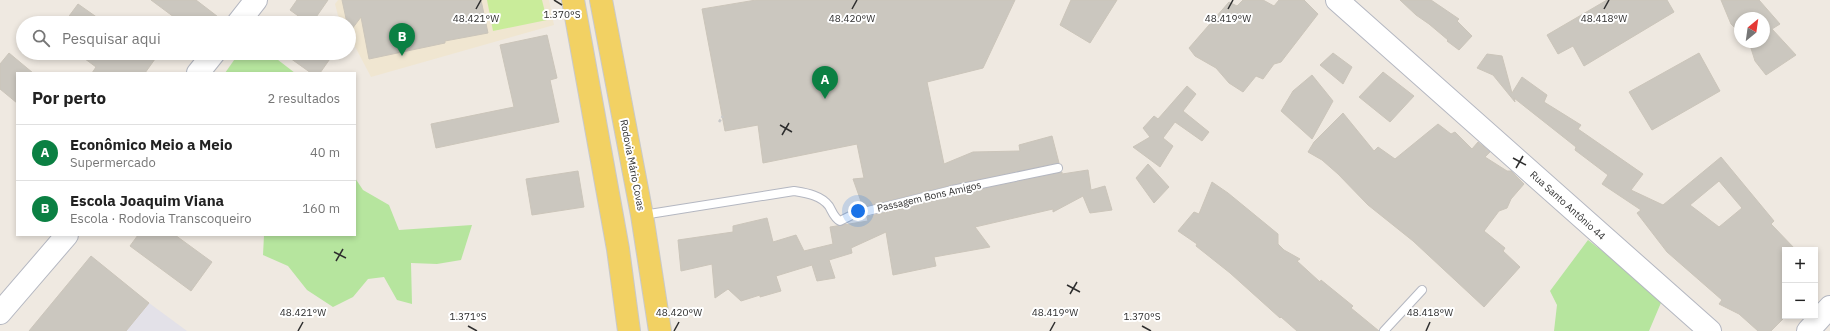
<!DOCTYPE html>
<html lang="pt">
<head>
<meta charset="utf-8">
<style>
	body { margin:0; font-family:"IBM Plex Sans",sans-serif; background:#f6f6f6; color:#222 }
	.controls { position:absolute; right:12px; bottom:12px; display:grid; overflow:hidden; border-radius:0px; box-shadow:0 2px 6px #0003 }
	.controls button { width:36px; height:36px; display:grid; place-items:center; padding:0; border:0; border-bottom:1px solid #e0e0e0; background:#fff; color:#222; font:20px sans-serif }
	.compass { position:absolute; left:1734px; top:12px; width:36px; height:36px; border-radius:50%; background:#fff; box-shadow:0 2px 6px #0003; rotate:29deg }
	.you { position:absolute; left:858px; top:211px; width:14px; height:14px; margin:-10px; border:3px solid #fff; border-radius:50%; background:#1a73e8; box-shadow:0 0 0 6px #1a73e833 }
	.badge { display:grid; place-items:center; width:26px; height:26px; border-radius:50%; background:#0b8043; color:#fff; font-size:13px; font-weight:700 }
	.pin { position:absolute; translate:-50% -33px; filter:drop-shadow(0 1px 2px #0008) }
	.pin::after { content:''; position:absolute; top:21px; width:14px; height:12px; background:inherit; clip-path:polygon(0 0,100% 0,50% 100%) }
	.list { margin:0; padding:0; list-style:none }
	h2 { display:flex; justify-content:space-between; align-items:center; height:52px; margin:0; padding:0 16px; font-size:17px }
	h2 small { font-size:13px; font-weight:400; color:#767676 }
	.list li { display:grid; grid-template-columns:26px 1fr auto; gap:12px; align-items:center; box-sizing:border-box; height:56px; padding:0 16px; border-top:1px solid #e0e0e0 }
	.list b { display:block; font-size:15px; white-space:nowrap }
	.list p { margin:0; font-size:13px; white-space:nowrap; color:#767676 }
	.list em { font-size:13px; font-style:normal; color:#767676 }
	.icon { flex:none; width:22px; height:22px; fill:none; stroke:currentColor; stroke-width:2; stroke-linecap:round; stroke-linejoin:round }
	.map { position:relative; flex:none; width:1830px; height:331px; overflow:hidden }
	.search { position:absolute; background:#fff; box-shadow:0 2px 6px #0003; left:16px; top:16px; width:340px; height:44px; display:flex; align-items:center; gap:10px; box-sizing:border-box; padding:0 14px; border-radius:22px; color:#767676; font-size:15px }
	.panel { position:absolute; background:#fff; box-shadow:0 2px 6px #0003; left:16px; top:72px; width:340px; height:164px; border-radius:0px }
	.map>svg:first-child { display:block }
	.industrial { fill:#e3e1e8 }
	.education { fill:#f0e6d1 }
	.green { fill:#b6e59e }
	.pitch { fill:#c9ec9a }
	.building { fill:#cbc7bf; stroke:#cbc5ba; fill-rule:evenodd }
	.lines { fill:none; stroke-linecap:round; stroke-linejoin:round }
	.lane-casing { stroke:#b4b7c1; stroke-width:10 }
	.secondary-casing { stroke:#b4b7c1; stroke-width:24 }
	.primary-casing { stroke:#c9c9c9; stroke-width:24 }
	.path { stroke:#c9c9c9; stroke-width:2.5; stroke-dasharray:3 2; stroke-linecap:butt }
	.lane { stroke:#fff; stroke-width:8 }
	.secondary { stroke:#fff; stroke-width:22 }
	.primary { stroke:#f2d163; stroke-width:22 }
	.ticks { fill:none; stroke:#2e2e2e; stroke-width:1.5 }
	.labels { text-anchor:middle; stroke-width:4; stroke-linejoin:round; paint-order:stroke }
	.street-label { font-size:10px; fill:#2e2e2e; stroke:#fff }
	.ticks-label { font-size:10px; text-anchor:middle; fill:#2e2e2e; stroke:#fff; stroke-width:4; stroke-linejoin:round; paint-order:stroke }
</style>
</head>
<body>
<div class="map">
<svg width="1830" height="331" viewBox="0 0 1830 331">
	<rect width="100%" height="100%" fill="#efe9e1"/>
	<polygon class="industrial" points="91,256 149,303 187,331 29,331"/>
	<polygon class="education" points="338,0 549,0 554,25 371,77 349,35 349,23 340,23 335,4"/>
	<g class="green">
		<polygon points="239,53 269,53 295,73 225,73"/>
		<polygon points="355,178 363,190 389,205 399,230 472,225 461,260 437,264 411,263 412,304 397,300 384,277 368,279 353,297 333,307 307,290 288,266 263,255 264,235 355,235"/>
		<polygon points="1588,240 1663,298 1649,331 1554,331 1557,305 1550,291"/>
	</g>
	<polygon class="pitch" points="487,0 542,0 547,20 493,31"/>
	<g class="building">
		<polygon points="151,0 196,0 226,23 182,23"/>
		<polygon points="297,0 328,0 312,23 308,23 290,10"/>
		<polygon points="342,0 481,0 488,33 445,41 445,43 369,59 361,17 349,33 349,23 347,23"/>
		<polygon points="756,0 1015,0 983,68 927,82 944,164 973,152 1020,151 1019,145 1052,136 1059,163 951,185 863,207 853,179 864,178 857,144 763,163 758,125 725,131 702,9"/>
		<polygon points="1071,0 1117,0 1090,43 1060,25"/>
		<polygon points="1243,0 1263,0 1274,6 1279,0 1304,0 1318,14 1281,62 1274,64 1263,79 1256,76 1243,92 1229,83 1216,68 1195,56 1189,48 1229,2 1237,6"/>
		<polygon points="1400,0 1431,0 1459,19 1457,21 1472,36 1459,50 1447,41 1448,40 1429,24 1416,15"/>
		<polygon points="1607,0 1667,0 1674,12 1584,66 1573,46 1558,54 1547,35"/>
		<polygon points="1721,0 1759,0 1780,24 1772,29 1796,55 1766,75 1755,61 1750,45 1748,42 1764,42 1764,18 1740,18 1740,33 1731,24"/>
		<polygon points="78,4 105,23 64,23"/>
		<polygon points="547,35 557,78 550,80 559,122 436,148 431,124 514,107 500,45"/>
		<polygon points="9,53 33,73 17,73 17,103 0,89 0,64"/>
		<polygon points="77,53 147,53 155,59 145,73 92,73 96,67"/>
		<polygon points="283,53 334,53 320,73 311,73"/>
		<polygon points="1333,53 1352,67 1343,84 1320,65"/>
		<polygon points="1699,53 1720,91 1652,130 1629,92"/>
		<path d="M1487,54L1502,56L1512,93L1522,77L1547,95L1544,102L1581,125L1578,129L1643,174L1631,190L1663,205L1721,157L1774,221L1771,224L1796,250H1785V317L1771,331H1758L1739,314L1719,304L1722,300L1667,252L1637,213L1641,210L1602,184L1608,175L1575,150L1576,147L1514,98L1515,102L1493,75L1477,68ZM1719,181L1742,208L1719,227L1690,205Z"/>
		<polygon points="1383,72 1414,96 1390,122 1359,97"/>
		<polygon points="1312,75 1333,101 1312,139 1281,111 1293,91"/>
		<polygon points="1187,86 1196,94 1183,111 1209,132 1202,141 1175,122 1163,138 1173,146 1160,167 1133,147 1150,137 1143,128 1154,116 1158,119"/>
		<polygon points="1343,113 1374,151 1378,147 1395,159 1438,124 1451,134 1455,132 1472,149 1478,142 1490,152 1485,157 1507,171 1511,171 1524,184 1511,199 1507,208 1499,211 1484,231 1505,248 1503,251 1520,267 1484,307 1413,241 1368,205 1338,174 1322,160 1308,152 1314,142"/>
		<polygon points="1148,164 1169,187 1154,203 1136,178"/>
		<polygon points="1088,170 1091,190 1105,186 1112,210 1090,213 1083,196 1053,212 1053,209 975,227 990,247 934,257 936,266 893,275 886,232 851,248 852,253 829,260 835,278 817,281 812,265 776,276 781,291 760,297 760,295 741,301 728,289 715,298 712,264 681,271 678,240 733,232 733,226 767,218 773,242 796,235 804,251 833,244 830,227 868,221 867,217 953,195 1062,172 1062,174"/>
		<polygon points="578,171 584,207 532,215 526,179"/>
		<polygon points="1212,182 1228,193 1278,234 1278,244 1284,250 1300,259 1297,261 1320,282 1321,280 1353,306 1351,308 1379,331 1297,331 1281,317 1280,318 1230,273 1196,246 1197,244 1178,231 1194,212 1199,214"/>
		<polygon points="138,235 175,235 212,262 191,291 130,246"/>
		<polygon points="91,256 149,303 126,331 29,331"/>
	</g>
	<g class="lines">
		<g class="lane-casing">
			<g id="lane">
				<path d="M643,215L794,191C806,193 821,195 829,206C832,211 834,218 840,221L852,215L952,190L1058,168"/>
				<polyline points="1384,331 1422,290"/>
			</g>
		</g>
		<g class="secondary-casing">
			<g id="secondary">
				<polyline points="1337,0 1710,331"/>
				<polyline points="238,23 256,0"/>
				<polyline points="198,73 214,53"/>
				<polyline points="0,313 67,235"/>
				<polyline points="1808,331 1830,307"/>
			</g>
		</g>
		<g class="primary-casing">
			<g id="primary">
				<polyline points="573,0 618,249 629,331"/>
				<polyline points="601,0 642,215 660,331"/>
			</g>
		</g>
		<polyline class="path" points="719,122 723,116"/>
		<use href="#lane" class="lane"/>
		<use href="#secondary" class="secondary"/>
		<use href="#primary" class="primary"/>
	</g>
	<path class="ticks" d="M554,0L562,5M476,9L481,0M852,9L857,0M1228,9L1233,0M1604,9L1609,0M780,125L792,132M782,135L789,123M1513,158L1526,165M1516,168L1523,156M334,252L346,258M336,261L343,249M1067,285L1080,292M1070,294L1077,282M468,326L477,331M1142,326L1151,331M298,331L303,322M674,331L679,322M1050,331L1055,322M1426,331L1430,322"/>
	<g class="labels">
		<g class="street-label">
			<text transform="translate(633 165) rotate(79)" y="4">Rodovia Mário Covas</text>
			<text transform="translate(929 196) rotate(-13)" y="4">Passagem Bons Amigos</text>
			<text transform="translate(1568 205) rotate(42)" y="4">Rua Santo Antônio 44</text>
		</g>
	</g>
	<g class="ticks-label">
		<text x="562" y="18">1.370°S</text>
		<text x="476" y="22">48.421°W</text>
		<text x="852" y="22">48.420°W</text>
		<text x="1228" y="22">48.419°W</text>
		<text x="1604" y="22">48.418°W</text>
		<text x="303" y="316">48.421°W</text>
		<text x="679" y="316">48.420°W</text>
		<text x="1055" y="316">48.419°W</text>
		<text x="1430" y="316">48.418°W</text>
		<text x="468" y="320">1.371°S</text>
		<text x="1142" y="320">1.370°S</text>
	</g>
</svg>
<div class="controls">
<button>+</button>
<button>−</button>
</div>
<svg class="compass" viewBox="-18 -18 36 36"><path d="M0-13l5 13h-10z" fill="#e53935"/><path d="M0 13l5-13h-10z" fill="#767676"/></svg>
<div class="you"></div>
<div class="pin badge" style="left:825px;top:99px">A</div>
<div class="pin badge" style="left:402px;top:56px">B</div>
<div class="search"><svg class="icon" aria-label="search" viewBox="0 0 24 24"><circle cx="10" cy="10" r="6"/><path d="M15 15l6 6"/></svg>Pesquisar aqui</div>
<section class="panel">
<h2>Por perto<small>2 resultados</small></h2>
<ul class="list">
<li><span class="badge">A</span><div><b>Econômico Meio a Meio</b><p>Supermercado</p></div><em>40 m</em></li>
<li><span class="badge">B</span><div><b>Escola Joaquim Viana</b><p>Escola · Rodovia Transcoqueiro</p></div><em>160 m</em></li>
</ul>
</section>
</div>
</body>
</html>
